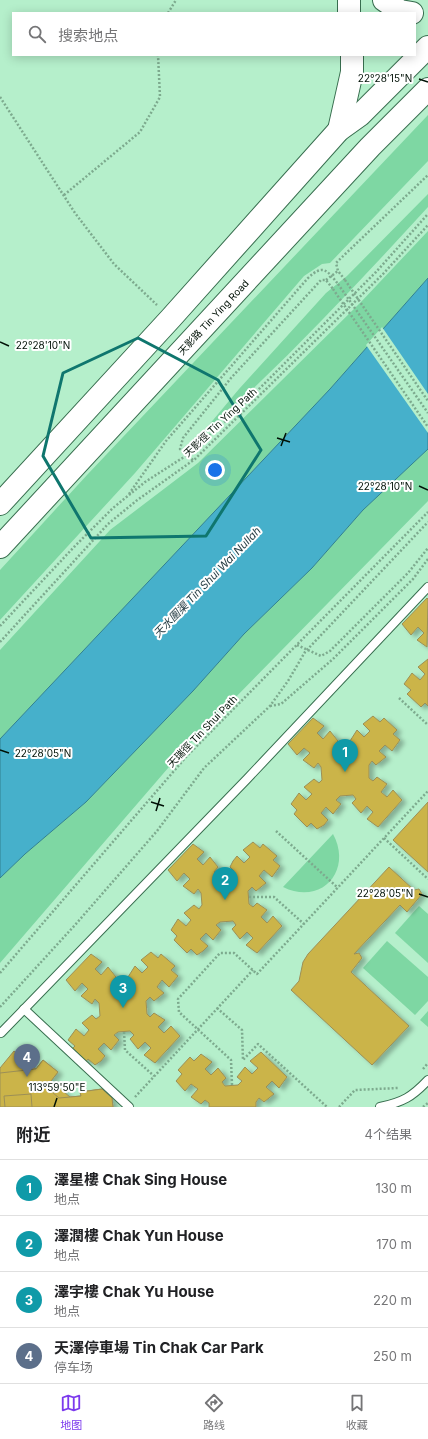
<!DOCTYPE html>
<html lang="zh">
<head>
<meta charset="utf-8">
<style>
	body { margin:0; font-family:Inter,"Noto Sans SC",sans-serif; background:#f6f6f6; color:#202124 }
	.you { position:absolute; left:215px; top:470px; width:14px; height:14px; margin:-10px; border:3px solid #fff; border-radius:50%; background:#1a73e8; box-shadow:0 0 0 6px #1a73e833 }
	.badge { display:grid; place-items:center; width:26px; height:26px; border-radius:50%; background:#7c3aed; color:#fff; font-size:13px; font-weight:700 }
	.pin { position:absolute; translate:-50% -33px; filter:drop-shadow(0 1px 2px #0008) }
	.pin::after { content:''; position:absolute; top:21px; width:14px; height:12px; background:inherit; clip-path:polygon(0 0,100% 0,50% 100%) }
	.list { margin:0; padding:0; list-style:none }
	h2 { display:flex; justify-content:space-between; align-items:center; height:52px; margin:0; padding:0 16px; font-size:17px }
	h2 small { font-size:13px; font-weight:400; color:#757577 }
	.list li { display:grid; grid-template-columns:26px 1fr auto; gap:12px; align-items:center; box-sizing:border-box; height:56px; padding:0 16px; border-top:1px solid #e0e0e0 }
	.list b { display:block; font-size:15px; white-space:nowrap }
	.list p { margin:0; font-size:13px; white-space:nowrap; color:#757577 }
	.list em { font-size:13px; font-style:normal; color:#757577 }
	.icon { flex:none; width:22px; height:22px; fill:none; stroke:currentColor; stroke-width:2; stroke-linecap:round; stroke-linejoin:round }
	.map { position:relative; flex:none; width:428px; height:1107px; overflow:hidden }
	.search { position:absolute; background:#fff; box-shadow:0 2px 10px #0003; left:12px; right:12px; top:12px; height:44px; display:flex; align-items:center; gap:10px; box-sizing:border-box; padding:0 14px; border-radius:0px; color:#757577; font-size:15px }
	.sheet { height:276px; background:#fff }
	nav { display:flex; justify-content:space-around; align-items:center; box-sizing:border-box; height:56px; border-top:1px solid #e0e0e0; background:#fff; font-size:11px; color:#757577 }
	nav a { display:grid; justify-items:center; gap:2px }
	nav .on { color:#7c3aed }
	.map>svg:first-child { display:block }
	.green { fill:#7ed7a3 }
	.water { fill:#46b0cb; stroke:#318090 }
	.pier { fill:#b5efcb }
	.building { fill:#cbb449; stroke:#9c8f57; filter:url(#shadow) }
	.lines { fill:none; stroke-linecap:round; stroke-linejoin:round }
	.lane-casing { stroke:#386e4f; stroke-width:10 }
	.primary-casing { stroke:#386e4f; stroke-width:24 }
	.path { stroke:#7daa8e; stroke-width:2.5; stroke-dasharray:2 2; stroke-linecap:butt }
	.lane { stroke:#fff; stroke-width:8 }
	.primary { stroke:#fff; stroke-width:22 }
	.path-bridge { stroke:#7daa8e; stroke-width:2.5; stroke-dasharray:2 2; stroke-linecap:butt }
	.marked { fill:none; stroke:#0f766e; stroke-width:3; stroke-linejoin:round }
	.ticks { fill:none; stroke:#001106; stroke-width:1.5 }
	.labels { text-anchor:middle; stroke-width:4; stroke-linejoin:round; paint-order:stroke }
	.street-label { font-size:10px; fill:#001106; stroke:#fff }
	.water-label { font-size:11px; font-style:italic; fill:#263d44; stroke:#fff }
	.ticks-label { font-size:10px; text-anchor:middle; fill:#001106; stroke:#fff; stroke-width:4; stroke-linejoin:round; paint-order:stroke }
</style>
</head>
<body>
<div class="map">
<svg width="428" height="1107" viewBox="0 0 428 1107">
	<defs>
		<filter id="shadow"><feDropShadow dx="4.5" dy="2.5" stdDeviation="2" flood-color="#0004"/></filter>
	</defs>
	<rect width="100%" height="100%" fill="#b5efcb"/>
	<g class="green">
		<polygon points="428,115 428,161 330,263 322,264 304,276 135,473 0,620 0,570 87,475"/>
		<path d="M428,194V207C353,289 277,370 193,444L239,389L326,293L347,276Z"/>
		<polygon points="428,231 428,278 330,389 0,739 0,650 110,530 198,463 361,302"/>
		<polygon points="428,449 428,501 181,753 0,963 0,878 25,854 86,802 193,691 244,634 312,568 363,510"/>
		<path d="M333,834C353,871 321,906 283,887Z"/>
		<polygon points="419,906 428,914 428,963 395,933"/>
		<polygon points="387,941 428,977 428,1001 415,1015 363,968"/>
		<polygon points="428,1011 428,1027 420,1020"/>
	</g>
	<polygon class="water" points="428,278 428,449 363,510 312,568 244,634 193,691 86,802 25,854 0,878 0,739 330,389"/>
	<polygon class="pier" points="382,327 428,394 428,433 366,345"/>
	<g class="building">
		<polygon points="427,598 428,599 427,647 417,640 424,633 418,627 411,635 402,624"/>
		<polygon points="428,659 428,706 425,703 421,707 407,694 411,690 404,684 412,673 420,680 425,674 418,667"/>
		<polygon points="373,716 380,722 384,718 397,730 393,734 400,740 392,751 385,745 379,751 386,757 376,765 372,761 369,765 369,778 373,781 377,777 387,784 381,792 387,797 393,790 402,800 378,827 367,819 373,812 367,806 361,813 352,803 356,799 353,795 340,796 336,800 341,804 333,814 326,807 321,813 328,820 324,825 317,829 311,823 307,827 294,814 297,810 291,804 299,793 306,800 312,794 304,787 314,779 319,783 322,780 321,767 318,763 314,768 303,760 310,753 304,748 297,755 288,744 313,718 324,726 317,733 323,739 330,731 338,741 334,746 338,749 351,748 354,745 350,741 357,730 364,737 370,731 363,724"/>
		<polygon points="428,802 428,872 393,840"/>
		<polygon points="253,842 260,848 263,844 277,856 273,860 280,866 272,877 264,870 259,876 266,883 256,891 252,887 248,891 249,904 253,907 257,903 267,910 261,917 267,923 273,916 282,926 257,953 246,945 253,938 247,932 240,939 232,929 236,925 233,921 220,922 216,925 221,930 213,940 206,933 200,939 208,946 203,951 197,955 191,949 187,953 174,940 177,936 171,930 178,919 186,926 191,920 184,913 194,905 199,909 202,905 201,893 198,889 194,894 183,886 190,879 184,873 177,881 168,870 193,844 204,852 197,859 203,865 210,857 218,867 214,872 218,875 231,874 234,871 230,867 233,861 237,856 244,863 250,857 243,850"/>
		<polygon points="389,867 414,890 419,889 422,894 407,912 400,905 354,954 359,953 362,958 351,972 409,1026 372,1065 291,990 299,981 303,962 308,954"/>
		<polygon points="151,952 158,958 161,954 175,966 171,970 178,976 169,987 162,980 157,987 164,993 154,1001 150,997 146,1001 147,1014 150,1017 154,1013 165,1020 158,1027 164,1033 171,1026 180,1036 155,1063 144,1055 151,1048 145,1042 138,1049 130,1039 134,1035 130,1031 118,1032 114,1035 119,1040 111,1050 104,1043 98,1049 105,1056 101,1061 95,1065 88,1059 85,1063 71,1050 75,1046 68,1040 76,1029 84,1036 89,1030 82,1023 92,1015 96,1019 100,1016 99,1003 95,999 92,1004 81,996 88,989 82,983 75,991 66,980 91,954 102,962 95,969 101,975 108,967 116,977 112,982 116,985 128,985 132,981 128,977 135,966 142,973 148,967 141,960"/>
		<polygon points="14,1051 36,1069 43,1060 58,1072 51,1081 70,1097 81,1096 80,1092 102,1089 112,1098 113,1107 0,1107 0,1068"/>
		<polygon points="261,1052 287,1077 279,1088 272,1081 266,1087 274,1094 264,1102 259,1098 256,1102 256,1107 209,1107 209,1103 205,1100 201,1104 191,1097 198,1089 191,1084 185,1091 176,1081 182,1074 178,1070 190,1057 194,1061 201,1054 212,1062 205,1069 211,1075 218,1068 226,1078 222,1082 225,1086 238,1085 242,1081 237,1077 245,1067 252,1074 258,1068 250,1061"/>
		<polygon points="43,1060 58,1072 51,1081 52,1092 59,1098 81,1096 80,1092 102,1089 112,1098 113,1107 32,1107 31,1094 4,1096 5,1107 0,1107 0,1073 36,1069"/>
	</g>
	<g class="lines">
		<g class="lane-casing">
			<g id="lane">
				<polyline points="24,1009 129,1107"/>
				<polyline points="1,1033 247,779 428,587"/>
				<path d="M380,1107C403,1102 412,1097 428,1080"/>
			</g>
		</g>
		<g class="primary-casing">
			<g id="primary">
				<polyline points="384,0 400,11 412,13"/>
				<polyline points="349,13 349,0"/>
				<polyline points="339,130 352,72 352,55"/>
				<polyline points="0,504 171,318 339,130 360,115 428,47"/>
				<polyline points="0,547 370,147 428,89"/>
			</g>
		</g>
		<g class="path">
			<polyline points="168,13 176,0"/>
			<polyline points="0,97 75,213 114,264 157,305"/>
			<polyline points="64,195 140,132 160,97 158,55"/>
			<polyline points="326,280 338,271"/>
			<polyline points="345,280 338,271 336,263 339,260 428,175"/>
			<polyline points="193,460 180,449 183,438 231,378 321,280 326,280 333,289"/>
			<path d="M129,494L166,441L308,278C323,264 327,270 338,284"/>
			<polyline points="0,626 74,547 113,508 145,482 184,457 235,413 376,272 428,214"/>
			<polyline points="0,642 108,524 136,501 195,459 383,274 428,225"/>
			<polyline points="297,645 321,656 330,651 408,573 428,548"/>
			<polyline points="399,698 428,725"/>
			<polyline points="270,706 281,704 333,659 413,579 428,559"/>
			<polyline points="276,831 338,888"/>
			<polyline points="384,838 428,879"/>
			<polyline points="249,897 274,897 304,924"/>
			<polyline points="0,973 186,757 428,512"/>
			<polyline points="0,1007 75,925 157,831 204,768 270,706 288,681 305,652 428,522"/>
			<polyline points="217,1008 242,1030 243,1060 258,1044 327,1107"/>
			<polyline points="124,1032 125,1050 154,1076"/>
			<polyline points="423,1069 428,1063"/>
			<polyline points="232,1085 231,1060 179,1012 178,999 220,953 234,953 257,974 428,791"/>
			<polyline points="135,1097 253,970"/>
			<polyline points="339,1107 355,1090 398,1088"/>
			<polyline points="423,1107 428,1103"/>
		</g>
		<use href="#lane" class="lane"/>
		<use href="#primary" class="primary"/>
		<g class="path-bridge">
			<polyline points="345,280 428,401"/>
			<polyline points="338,284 428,413"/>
			<polyline points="333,289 428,427"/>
		</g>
	</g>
	<path class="marked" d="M138,338L218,380L261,450L206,536L91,538L43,456L63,373Z"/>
	<path class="ticks" d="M419,79L428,82M0,342L9,346M277,438L290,442M281,446L286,433M419,486L428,490M0,750L9,753M151,802L164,806M156,811L160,798M419,894L428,897M54,1107L57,1098"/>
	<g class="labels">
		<g class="street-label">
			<text transform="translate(213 317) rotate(-47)" y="4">天影路 Tin Ying Road</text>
			<text transform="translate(220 422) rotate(-43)" y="4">天影徑 Tin Ying Path</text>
			<text transform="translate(202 731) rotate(-46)" y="4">天瑞徑 Tin Shui Path</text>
		</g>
		<g class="water-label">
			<text transform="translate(207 582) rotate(-46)" y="4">天水圍渠 Tin Shui Wai Nullah</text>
		</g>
	</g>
	<g class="ticks-label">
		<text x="385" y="82">22°28'15"N</text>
		<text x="43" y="349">22°28'10"N</text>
		<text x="385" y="490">22°28'10"N</text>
		<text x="43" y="757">22°28'05"N</text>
		<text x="385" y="897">22°28'05"N</text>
		<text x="57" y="1091">113°59'50"E</text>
	</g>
</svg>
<div class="you"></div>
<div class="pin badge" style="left:345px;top:772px;background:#0f9aa8">1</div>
<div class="pin badge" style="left:225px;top:900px;background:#0f9aa8">2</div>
<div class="pin badge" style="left:123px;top:1008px;background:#0f9aa8">3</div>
<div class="pin badge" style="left:27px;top:1077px;background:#5c6f8a">4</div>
<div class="search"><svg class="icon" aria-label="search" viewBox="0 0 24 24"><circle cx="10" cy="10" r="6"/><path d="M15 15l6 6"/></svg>搜索地点</div>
</div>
<section class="sheet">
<h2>附近<small>4个结果</small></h2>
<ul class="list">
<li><span class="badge" style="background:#0f9aa8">1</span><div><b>澤星樓 Chak Sing House</b><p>地点</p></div><em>130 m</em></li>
<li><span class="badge" style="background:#0f9aa8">2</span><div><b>澤潤樓 Chak Yun House</b><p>地点</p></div><em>170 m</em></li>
<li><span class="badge" style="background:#0f9aa8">3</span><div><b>澤宇樓 Chak Yu House</b><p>地点</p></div><em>220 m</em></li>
<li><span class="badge" style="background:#5c6f8a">4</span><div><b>天澤停車場 Tin Chak Car Park</b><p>停车场</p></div><em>250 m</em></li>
</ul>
</section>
<nav>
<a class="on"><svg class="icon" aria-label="map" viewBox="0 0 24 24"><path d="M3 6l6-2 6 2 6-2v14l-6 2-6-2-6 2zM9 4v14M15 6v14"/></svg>地图</a>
<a><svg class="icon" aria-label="directions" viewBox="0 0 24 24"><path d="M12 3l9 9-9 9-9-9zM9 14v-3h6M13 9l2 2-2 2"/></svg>路线</a>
<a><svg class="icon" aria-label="saved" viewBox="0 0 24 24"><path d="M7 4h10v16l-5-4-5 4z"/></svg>收藏</a>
</nav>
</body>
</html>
